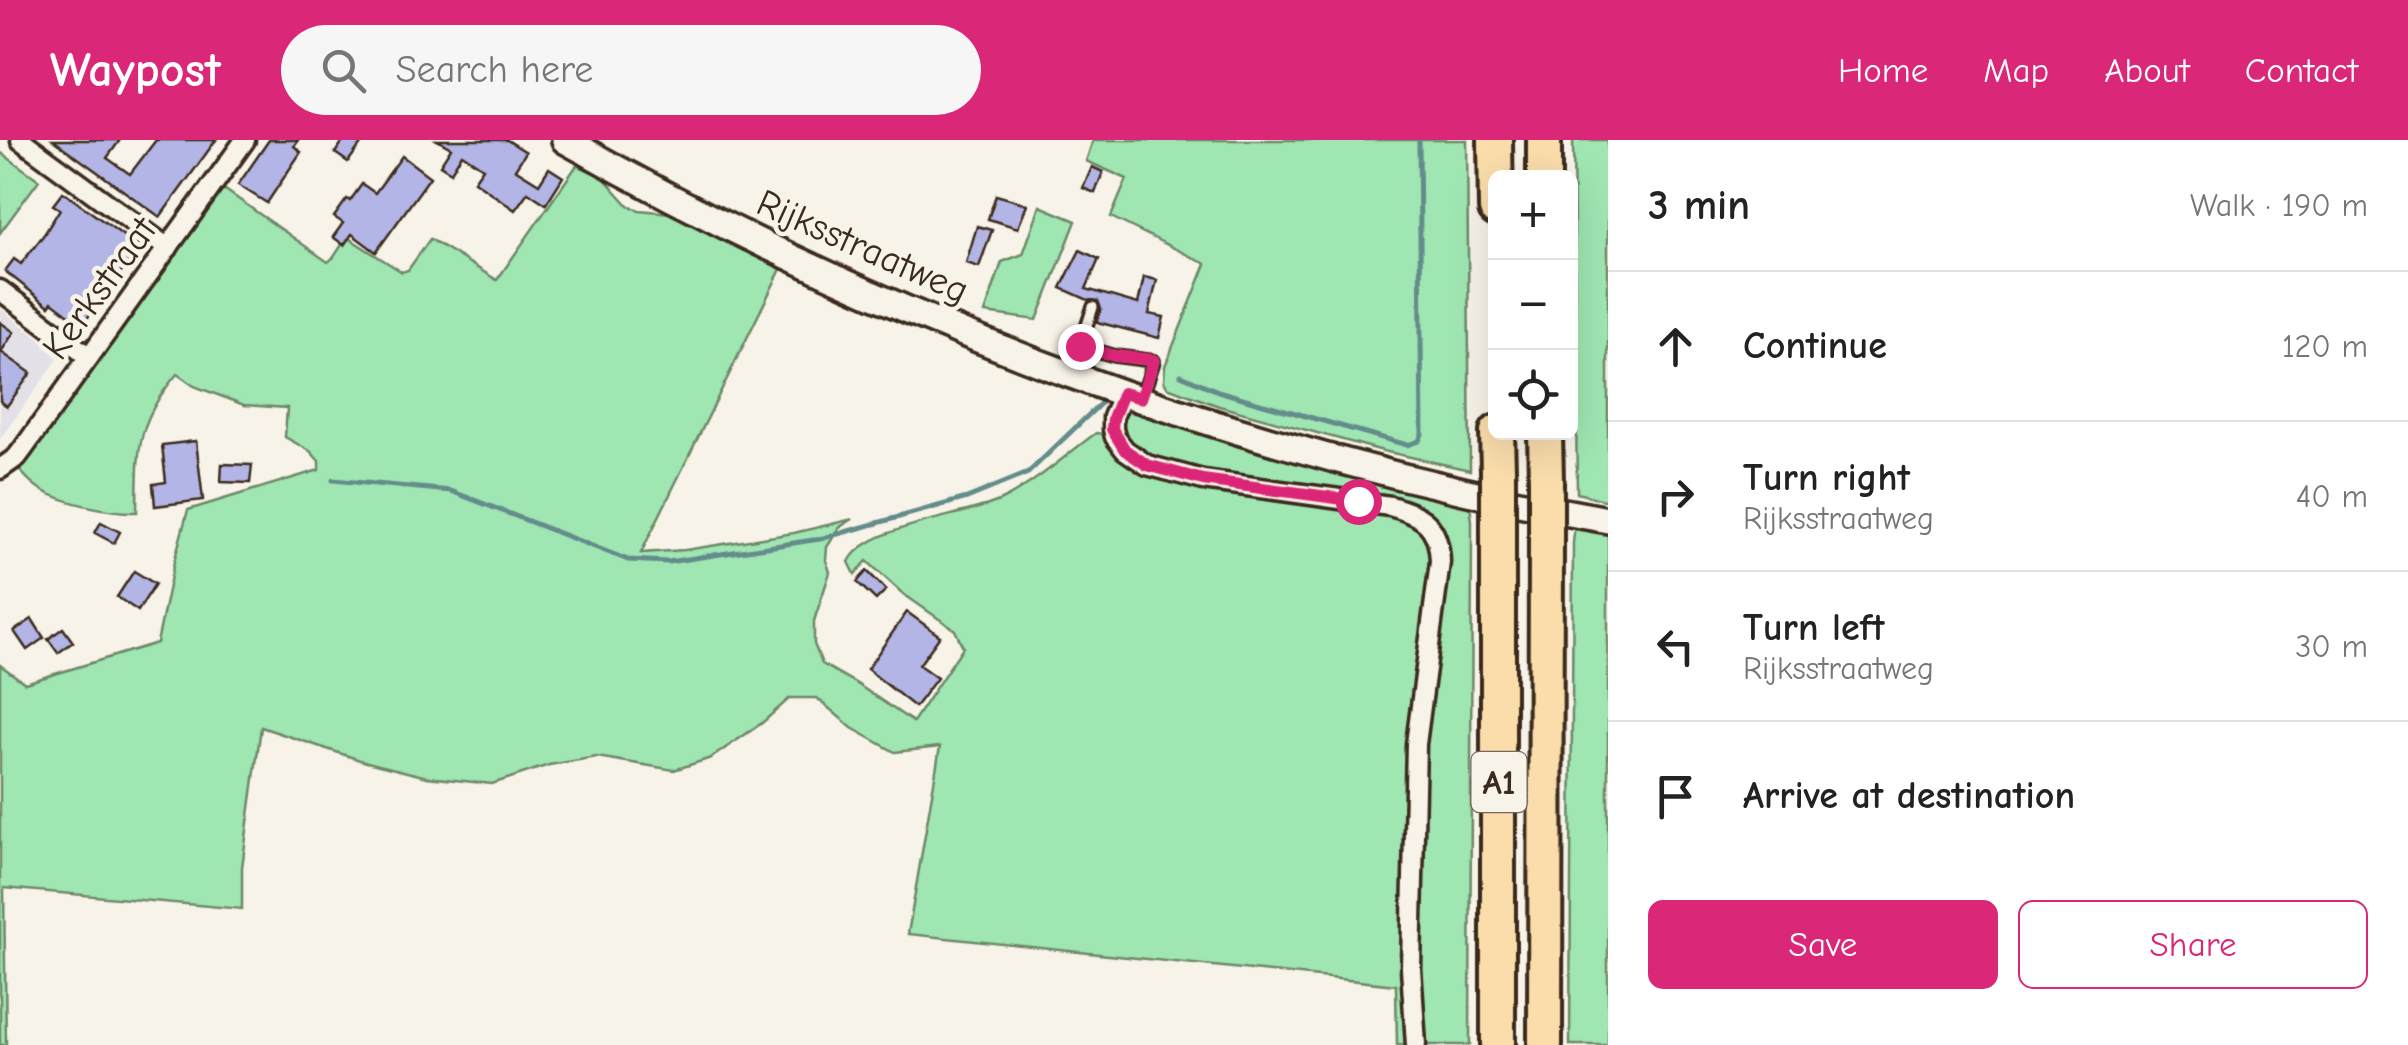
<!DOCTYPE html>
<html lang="en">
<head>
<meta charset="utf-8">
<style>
	body { margin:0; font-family:"Comic Neue",sans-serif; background:#f6f6f6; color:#222 }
	.controls { position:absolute; right:30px; top:30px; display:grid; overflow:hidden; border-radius:15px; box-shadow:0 10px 40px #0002 }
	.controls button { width:90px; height:90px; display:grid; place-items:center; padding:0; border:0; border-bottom:2px solid #e0e0e0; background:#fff; color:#222; font:50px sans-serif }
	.stop { position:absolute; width:30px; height:30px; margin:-22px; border:8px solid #db2777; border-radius:50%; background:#fff }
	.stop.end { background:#db2777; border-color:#fff; box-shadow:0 2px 10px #0008 }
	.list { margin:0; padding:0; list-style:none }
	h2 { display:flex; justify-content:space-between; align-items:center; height:130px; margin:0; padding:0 40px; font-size:42px }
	h2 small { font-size:32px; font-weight:400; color:#767676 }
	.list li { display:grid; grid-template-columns:65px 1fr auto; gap:30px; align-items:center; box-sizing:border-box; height:150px; padding:0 40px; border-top:2px solid #e0e0e0 }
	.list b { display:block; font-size:38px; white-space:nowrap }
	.list p { margin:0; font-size:32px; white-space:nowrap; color:#767676 }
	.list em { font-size:32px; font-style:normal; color:#767676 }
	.actions { display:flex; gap:20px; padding:30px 40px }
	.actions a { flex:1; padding:22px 0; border:2px solid #db2777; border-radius:15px; text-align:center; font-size:35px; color:#db2777 }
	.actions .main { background:#db2777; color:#fff }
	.icon { flex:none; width:55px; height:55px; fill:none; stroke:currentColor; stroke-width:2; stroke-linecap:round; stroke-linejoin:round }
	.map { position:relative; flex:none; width:1608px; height:905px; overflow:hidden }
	header { display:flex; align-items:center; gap:60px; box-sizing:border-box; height:140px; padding:0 50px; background:#db2777; color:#fff }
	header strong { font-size:48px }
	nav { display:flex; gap:55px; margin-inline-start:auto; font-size:35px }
	.search { width:700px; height:90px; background:#f6f6f6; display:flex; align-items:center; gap:25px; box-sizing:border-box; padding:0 35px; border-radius:55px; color:#767676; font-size:38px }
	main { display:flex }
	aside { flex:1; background:#fff }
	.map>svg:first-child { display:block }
	.built { fill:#e3e0e7 }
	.green { fill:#9fe6b3; stroke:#6d8868; stroke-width:2.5 }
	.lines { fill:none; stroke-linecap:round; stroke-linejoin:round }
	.stream { stroke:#638c8b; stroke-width:5 }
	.building { fill:#b3b5e6; stroke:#3b2a1e; stroke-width:2.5 }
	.service-casing { stroke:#3b2a1e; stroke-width:16 }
	.minor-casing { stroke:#3b2a1e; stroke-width:25 }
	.secondary-casing { stroke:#3b2a1e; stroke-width:32 }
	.motorway-casing { stroke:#3b2a1e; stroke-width:40 }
	.service { stroke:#f7f3e8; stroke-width:9 }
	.minor { stroke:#f7f3e8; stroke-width:18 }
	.secondary { stroke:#f7f3e8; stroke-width:25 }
	.motorway { stroke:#faddab; stroke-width:32 }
	.motorway-bridge-casing { stroke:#3b2a1e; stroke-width:40; stroke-linecap:butt }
	.motorway-bridge { stroke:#faddab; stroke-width:32 }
	.route { stroke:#db2777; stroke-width:12 }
	.labels { text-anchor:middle; stroke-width:9; stroke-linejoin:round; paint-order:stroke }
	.shield { fill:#f7f3e8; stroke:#73665b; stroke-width:2.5 }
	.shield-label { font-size:35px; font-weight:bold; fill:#3b2a1e }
	.street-label { font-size:38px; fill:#3b2a1e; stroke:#f7f3e8 }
</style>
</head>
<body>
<header>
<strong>Waypost</strong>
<div class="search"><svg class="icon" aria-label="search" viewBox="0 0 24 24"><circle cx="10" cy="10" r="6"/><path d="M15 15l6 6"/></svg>Search here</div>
<nav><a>Home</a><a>Map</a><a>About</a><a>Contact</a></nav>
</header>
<main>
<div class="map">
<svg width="1608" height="905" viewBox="0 0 1608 905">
	<rect width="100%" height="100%" fill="#f7f3e8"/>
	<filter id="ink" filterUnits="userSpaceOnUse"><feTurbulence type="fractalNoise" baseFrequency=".01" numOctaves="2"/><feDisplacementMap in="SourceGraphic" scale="20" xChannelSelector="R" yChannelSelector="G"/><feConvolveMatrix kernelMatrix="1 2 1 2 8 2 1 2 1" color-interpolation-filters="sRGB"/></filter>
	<g filter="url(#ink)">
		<polygon class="built" points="0,168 40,200 58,219 0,299"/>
		<g class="green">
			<polygon points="1093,0 1467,0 1470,330 1383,311 1219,266 1167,247 1164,241 1165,226 1206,124 1111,77 1127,39 1086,21"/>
			<polygon points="1573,0 1608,0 1608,361 1577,353"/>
			<polygon points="0,12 39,40 0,93"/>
			<path d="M577,25L603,37L629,66L639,70L671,73L782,127L641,413L685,410L794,393L853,379L840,387L827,407L826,420L830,432L814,481V504L822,524L857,544L913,582L963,507L955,490L902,453L867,421L855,434L849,422C865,386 963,377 999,361C1035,344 1064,316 1096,293L1104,294L1128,317L1413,378L1434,403L1426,490L1411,905H1397L1396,845L908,794L940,607L895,612L852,588L817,558H790L762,583L711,618L674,630L597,617L549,625L492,644L427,637L363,621L261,587L242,727V769L4,748L6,905H0V525L25,543L157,503L174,422L188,370L319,330V321L310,311L285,297L287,268L244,265L194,246L177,234C135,284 138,310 137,372C112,373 65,363 43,351C33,345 26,338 19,329L221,47L328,122L334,117L347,97L402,132L408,130L430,99L497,140Z"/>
			<polygon points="1040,66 1076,81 1037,180 985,173 1002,122 1023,114"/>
			<path d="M1140,265L1469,358L1472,381L1470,905H1420L1417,866L1424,566L1433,382L1187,332L1140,315L1119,293C1122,274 1121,272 1140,265Z"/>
			<polygon points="1575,382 1608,388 1608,905 1570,905 1573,403"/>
		</g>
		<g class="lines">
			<g class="stream">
				<polyline points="1181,235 1218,251 1407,305 1419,301 1422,294 1419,0"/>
				<polyline points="333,340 451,351 628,420 668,422 820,399 967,358 1028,333 1101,263"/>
			</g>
		</g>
		<g class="building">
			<polygon points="53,0 120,0 107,18 130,34 156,0 216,0 160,77"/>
			<polygon points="269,0 298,0 294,6 301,12 267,63 238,45"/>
			<polygon points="344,0 364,0 348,22 335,13"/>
			<polygon points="437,0 507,0 526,12 515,29 539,44 549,28 563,37 546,64 528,52 515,70 474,41 483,28 462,14 451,32 440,25 451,8"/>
			<polygon points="402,16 430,37 376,112 352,94 344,105 333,97 343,83 334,77 347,59 350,61 362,44 375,53"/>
			<polygon points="1092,27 1103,32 1095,53 1083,48"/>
			<polygon points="63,52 139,107 112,145 105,139 84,166 92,172 82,185 52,162 49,166 5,131 14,119 21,124 45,93 60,69 53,65"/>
			<polygon points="996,55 1027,64 1018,88 988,79"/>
			<polygon points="977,86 992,90 979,127 966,123"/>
			<polygon points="1080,110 1099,119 1086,149 1138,164 1144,137 1157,140 1149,174 1164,177 1159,198 1097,182 1101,169 1098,161 1088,160 1061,148"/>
			<polygon points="0,182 14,192 1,212 31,233 7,266 0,261"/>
			<polygon points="196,301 203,360 155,366 153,344 166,342 162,305"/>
			<polygon points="222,324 252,325 250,343 221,342"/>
			<polygon points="101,382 120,392 114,403 95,393"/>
			<polygon points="134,431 155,444 138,471 117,457"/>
			<polygon points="867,431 886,450 876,460 857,442"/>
			<polygon points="907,472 940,496 919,525 937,538 915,567 867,529"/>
			<polygon points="32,479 44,498 27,510 14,491"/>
			<polygon points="63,488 73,502 58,513 48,499"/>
		</g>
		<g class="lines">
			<g class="service-casing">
				<polyline id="service" points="1093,167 1080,206 1115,216 1154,221 1143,254"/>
			</g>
			<g class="minor-casing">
				<g id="minor">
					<polyline points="21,0 168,108"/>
					<polyline points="0,150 89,217"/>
					<path d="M1123,253L1113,277V289L1115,297L1125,310L1147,325L1203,340L1390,366C1423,375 1439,385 1440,422L1416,604L1411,828L1416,905"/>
					<polyline points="0,329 17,317 23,309 245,0"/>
				</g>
			</g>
			<g class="secondary-casing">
				<path id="secondary" d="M565,0C888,183 1242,316 1608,380"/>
			</g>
			<g class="motorway-casing">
				<g id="motorway">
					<polyline points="1495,0 1496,69"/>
					<polyline points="1544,0 1544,38"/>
					<polyline points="1497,292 1498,331"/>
					<polyline points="1545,292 1546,342"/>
					<polyline points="1498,379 1498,905"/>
					<polyline points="1545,905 1546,389"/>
				</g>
			</g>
			<use href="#service" class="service"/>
			<use href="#minor" class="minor"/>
			<use href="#secondary" class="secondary"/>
			<use href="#motorway" class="motorway"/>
			<g class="motorway-bridge-casing">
				<g id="motorway-bridge">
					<polyline points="1498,331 1498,379"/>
					<polyline points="1546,342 1546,389"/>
				</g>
			</g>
			<use href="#motorway-bridge" class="motorway-bridge"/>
		</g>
	</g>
	<g class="lines" filter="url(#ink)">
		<polyline class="route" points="1080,206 1115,216 1154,220 1141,258 1123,253 1113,278 1112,289 1125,310 1147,325 1203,340 1358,361"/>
	</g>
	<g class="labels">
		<rect class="shield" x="1471.5" y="612" width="55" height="60" rx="8"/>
		<g class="shield-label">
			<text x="1499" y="654">A1</text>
		</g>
		<g class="street-label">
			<text transform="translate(863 106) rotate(24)" y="13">Rijksstraatweg</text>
			<text transform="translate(99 148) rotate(-54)" y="13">Kerkstraat</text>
		</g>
	</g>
</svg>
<div class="controls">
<button>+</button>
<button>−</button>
<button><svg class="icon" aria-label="locate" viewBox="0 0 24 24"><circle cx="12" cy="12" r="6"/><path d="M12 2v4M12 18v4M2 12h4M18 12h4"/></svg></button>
</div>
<div class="stop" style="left:1358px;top:361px"></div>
<div class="stop end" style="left:1080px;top:206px"></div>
</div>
<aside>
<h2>3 min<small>Walk · 190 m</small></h2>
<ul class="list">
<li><svg class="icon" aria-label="ahead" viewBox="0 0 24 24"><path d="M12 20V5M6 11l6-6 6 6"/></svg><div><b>Continue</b></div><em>120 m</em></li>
<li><svg class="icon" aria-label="right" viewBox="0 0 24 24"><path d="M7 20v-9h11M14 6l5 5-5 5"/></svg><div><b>Turn right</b><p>Rijksstraatweg</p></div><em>40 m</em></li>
<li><svg class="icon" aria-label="left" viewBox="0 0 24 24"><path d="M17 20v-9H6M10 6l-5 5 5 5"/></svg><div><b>Turn left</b><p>Rijksstraatweg</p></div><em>30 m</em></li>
<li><svg class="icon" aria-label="arrive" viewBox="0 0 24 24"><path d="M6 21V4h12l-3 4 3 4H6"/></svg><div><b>Arrive at destination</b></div></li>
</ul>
<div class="actions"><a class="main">Save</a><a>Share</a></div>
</aside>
</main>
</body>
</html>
